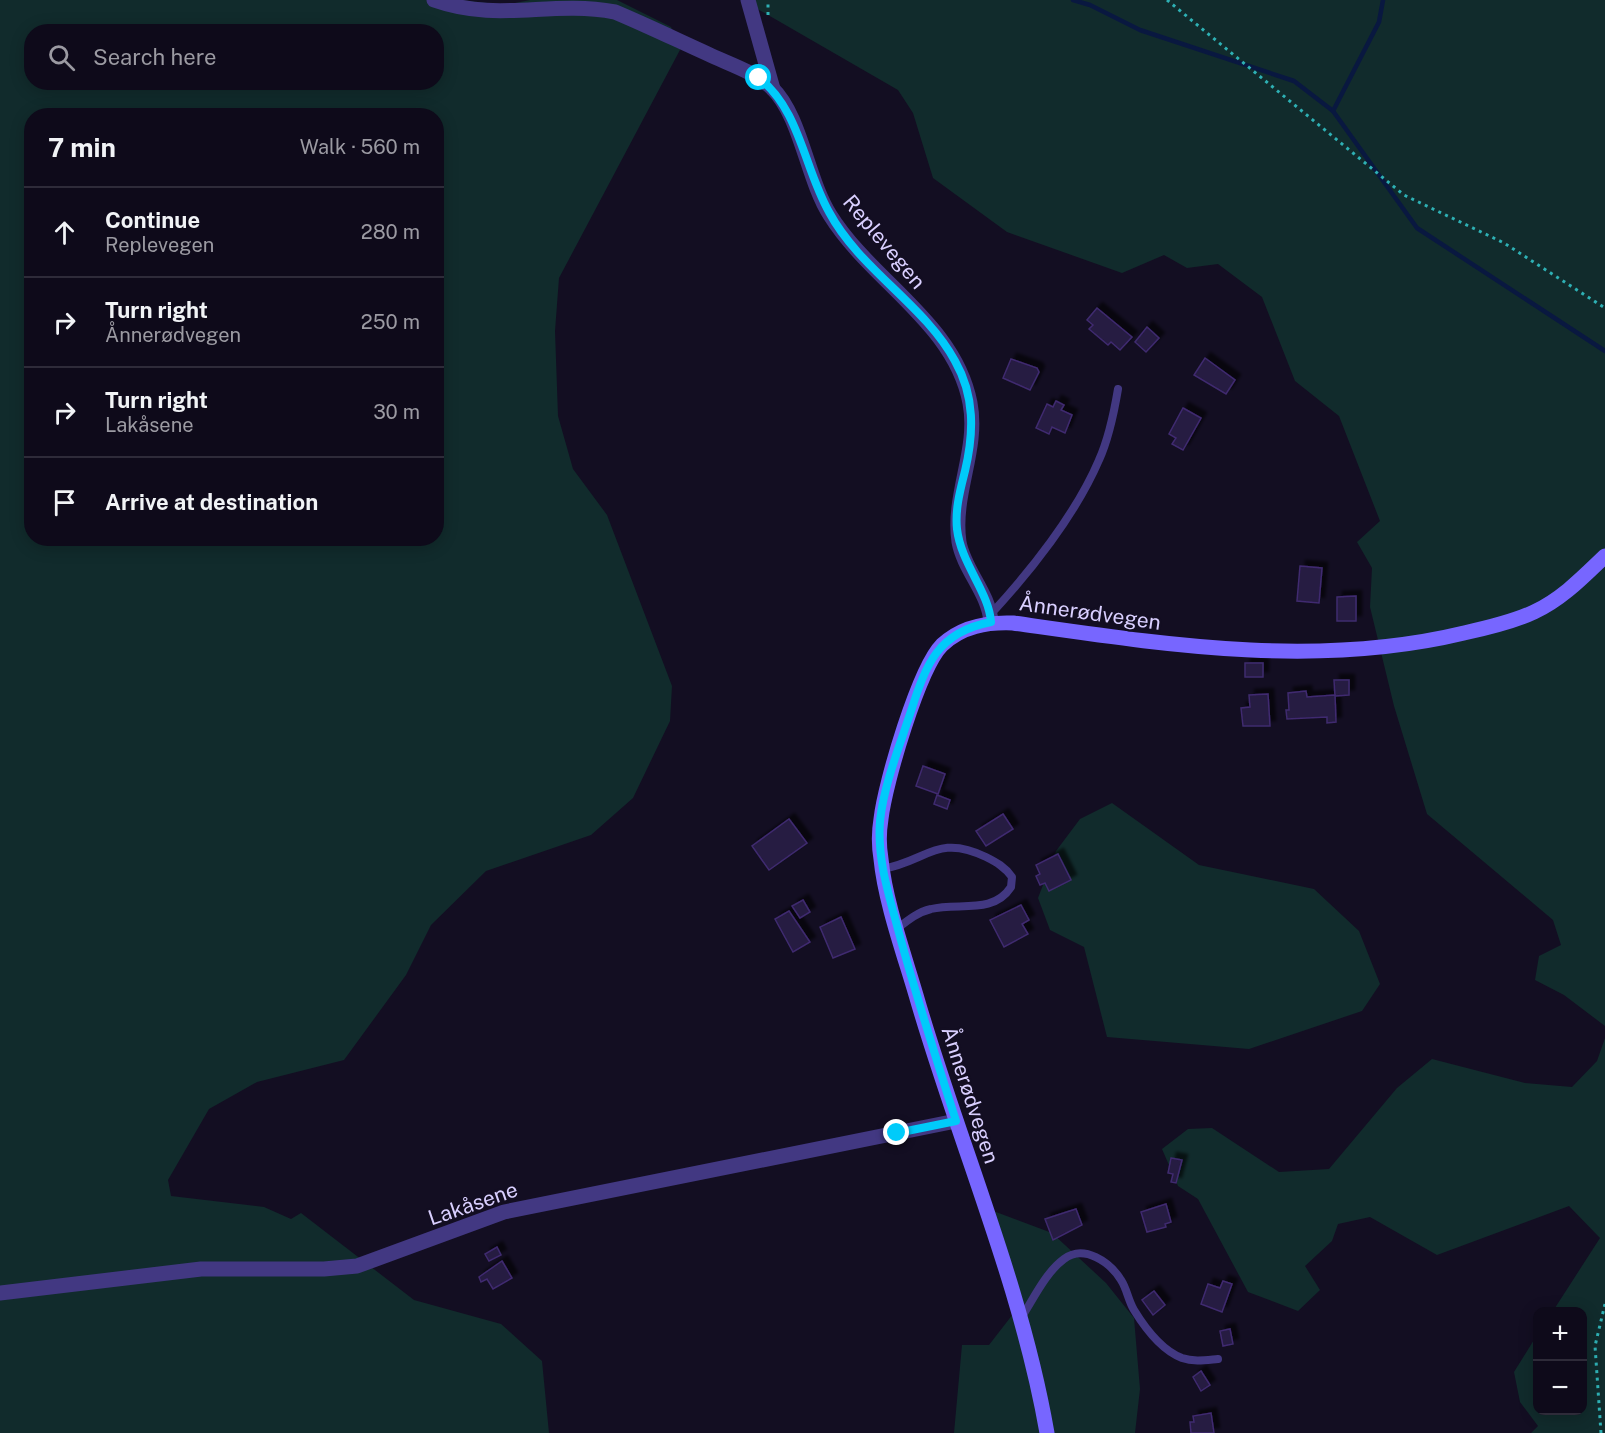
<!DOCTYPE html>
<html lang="en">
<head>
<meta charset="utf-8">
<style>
	body { margin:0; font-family:"Public Sans",sans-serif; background:#1c1827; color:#f1f3f6 }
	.controls { position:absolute; right:18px; bottom:18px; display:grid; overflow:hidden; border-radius:12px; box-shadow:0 3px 15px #0003 }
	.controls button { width:54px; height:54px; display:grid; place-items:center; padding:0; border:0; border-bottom:2px solid #2e2b39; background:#0e0a1a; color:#f1f3f6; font:30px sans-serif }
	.stop { position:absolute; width:18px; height:18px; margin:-14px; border:4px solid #00cbfa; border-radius:50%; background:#fff }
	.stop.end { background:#00cbfa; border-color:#fff; box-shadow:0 2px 6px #0008 }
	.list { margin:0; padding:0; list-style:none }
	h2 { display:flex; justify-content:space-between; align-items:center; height:78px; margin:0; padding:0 24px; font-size:26px }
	h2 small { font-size:20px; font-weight:400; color:#9b9aa2 }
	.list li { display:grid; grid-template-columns:39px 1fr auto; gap:18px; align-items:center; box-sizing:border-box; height:90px; padding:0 24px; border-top:2px solid #2e2b39 }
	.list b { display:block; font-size:22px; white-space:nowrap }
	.list p { margin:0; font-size:20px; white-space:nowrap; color:#9b9aa2 }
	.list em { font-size:20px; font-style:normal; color:#9b9aa2 }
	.icon { flex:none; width:33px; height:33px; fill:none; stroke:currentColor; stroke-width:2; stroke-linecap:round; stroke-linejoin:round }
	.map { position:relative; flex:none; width:1605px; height:1433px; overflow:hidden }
	.search { position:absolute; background:#0e0a1a; box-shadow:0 3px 15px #0003; left:24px; top:24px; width:420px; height:66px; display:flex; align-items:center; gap:15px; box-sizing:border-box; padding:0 21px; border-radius:24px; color:#9b9aa2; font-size:22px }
	.panel { position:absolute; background:#0e0a1a; box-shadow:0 3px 15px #0003; left:24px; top:108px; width:420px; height:438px; border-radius:24px }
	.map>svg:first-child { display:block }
	.green { fill:#112b2c; fill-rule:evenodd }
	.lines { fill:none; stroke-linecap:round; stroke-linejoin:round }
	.stream { stroke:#091840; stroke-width:4.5 }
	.building { fill:#261a43; stroke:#3f2b6f; stroke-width:1.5; filter:url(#shadow) }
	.path { stroke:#2eb0b4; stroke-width:3; stroke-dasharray:3 4.5; stroke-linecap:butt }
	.lane { stroke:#423882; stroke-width:8 }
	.street { stroke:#423882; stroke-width:15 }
	.secondary { stroke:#76f; stroke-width:15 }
	.route { stroke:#00cbfa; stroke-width:8 }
	.labels { text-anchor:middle; stroke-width:4.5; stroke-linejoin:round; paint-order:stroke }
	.street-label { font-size:21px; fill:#d9cfff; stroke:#130e22 }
</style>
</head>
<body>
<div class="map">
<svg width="1605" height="1433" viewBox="0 0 1605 1433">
	<defs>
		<filter id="shadow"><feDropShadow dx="5.5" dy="-5.5" stdDeviation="1.5" flood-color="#0009"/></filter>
	</defs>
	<rect width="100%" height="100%" fill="#130e22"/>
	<g class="green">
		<path d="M0,0H460L506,5L530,0H617L671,27L681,48L559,278L555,331L558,416L573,469L607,515L672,686L670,721L633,798L591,835L486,871L431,925L406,975L344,1060L257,1082L209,1109L168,1180L171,1196L264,1207L291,1219L301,1213L414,1300L501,1324L542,1361L549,1433H0ZM32,32H436V82H32ZM32,116H436V538H32Z"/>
		<polygon points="742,0 1605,0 1605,1026 1564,995 1535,980 1539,956 1561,945 1553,920 1427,814 1394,706 1370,607 1372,568 1357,542 1380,521 1339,416 1295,381 1262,297 1218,264 1187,268 1164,255 1122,273 1007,232 933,178 913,113 898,90"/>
		<polygon points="1112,803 1199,865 1314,889 1359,931 1380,984 1362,1011 1249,1049 1107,1037 1084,947 1050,930 1038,898 1056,851 1080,819"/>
		<polygon points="1605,1038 1605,1433 1531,1433 1538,1426 1520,1402 1514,1372 1537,1335 1538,1410 1582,1410 1582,1312 1553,1311 1600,1238 1569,1206 1437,1255 1370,1217 1338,1224 1332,1241 1305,1266 1320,1290 1298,1311 1248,1292 1198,1199 1178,1186 1162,1149 1188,1129 1212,1128 1279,1172 1329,1169 1397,1088 1432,1059 1525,1083 1572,1087 1597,1061"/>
		<polygon points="988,1209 1052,1233 1106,1283 1134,1318 1140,1389 1135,1433 954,1433 962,1345 989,1345 1013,1314"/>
	</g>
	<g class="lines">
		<g class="stream">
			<polyline points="1073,0 1090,5 1140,30 1294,81 1333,111"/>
			<polyline points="1383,0 1379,22 1333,111 1417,228 1605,351"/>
		</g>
	</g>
	<g class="building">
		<polygon points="1097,308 1132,337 1120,350 1111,342 1108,345 1089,329 1093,325 1087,320"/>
		<polygon points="1147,327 1159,338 1146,352 1135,342"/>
		<polygon points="1205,358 1235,380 1226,394 1194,375"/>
		<polygon points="1011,359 1037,368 1039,372 1030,390 1003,378"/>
		<polygon points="1056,401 1064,405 1061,410 1072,415 1065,433 1052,427 1049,434 1036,428 1047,404 1053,407"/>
		<polygon points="1183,408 1201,418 1183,450 1172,444 1176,438 1169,434"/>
		<polygon points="1300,566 1322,568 1319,603 1297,601"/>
		<polygon points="1356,596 1356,621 1337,621 1337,597"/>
		<rect x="1245" y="663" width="18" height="14"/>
		<polygon points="1334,680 1349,680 1349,695 1335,696"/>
		<polygon points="1306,691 1307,697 1335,695 1336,722 1327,723 1327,717 1287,719 1286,710 1289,710 1288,693"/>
		<polygon points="1268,694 1270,726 1243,726 1241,708 1250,707 1249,695"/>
		<polygon points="923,766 945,774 938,794 916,786"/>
		<polygon points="937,795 950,800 947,809 934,804"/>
		<polygon points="1003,814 1013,829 986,846 976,831"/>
		<polygon points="789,819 807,843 769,870 752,846"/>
		<polygon points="1058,854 1071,880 1049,891 1045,883 1040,885 1036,876 1040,874 1036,865"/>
		<polygon points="803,900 810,912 800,918 792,906"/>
		<polygon points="1021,905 1029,920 1022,924 1028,934 1004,947 990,920"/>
		<polygon points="789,911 810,942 793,952 775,919"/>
		<polygon points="841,917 855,949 833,958 820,927"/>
		<polygon points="1171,1158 1182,1160 1176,1183 1171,1182 1173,1174 1168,1173"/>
		<polygon points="1166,1204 1171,1222 1165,1224 1166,1227 1147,1232 1141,1212"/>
		<polygon points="1076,1209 1082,1225 1053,1240 1045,1219"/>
		<polygon points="497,1247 501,1255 489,1261 485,1254"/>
		<polygon points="502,1261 512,1278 493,1289 487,1279 481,1282 479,1277"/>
		<polygon points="1223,1281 1232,1284 1222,1312 1201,1304 1208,1284 1220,1288"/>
		<polygon points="1154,1291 1165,1305 1153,1315 1142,1300"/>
		<polygon points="1230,1329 1233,1344 1223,1346 1220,1331"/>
		<polygon points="1201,1371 1210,1385 1201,1391 1193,1377"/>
		<polygon points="1211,1413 1214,1433 1191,1433 1190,1422 1194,1422 1193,1416"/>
	</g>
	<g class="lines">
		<g class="path">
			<polyline points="1167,0 1404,195 1504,243 1605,308"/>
			<polyline points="768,15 768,0"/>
			<polyline points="1601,1433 1595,1346 1605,1304"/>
		</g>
		<g class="lane">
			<path d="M990,615C1030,572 1076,514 1099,460C1109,438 1114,413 1118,389"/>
			<path d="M882,869C926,862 937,833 986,857C996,862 1005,867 1012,877L1011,887C993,915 958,902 931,909C918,912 908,920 898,928"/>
			<path d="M1021,1318C1033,1300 1045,1273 1064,1259C1084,1244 1110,1262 1121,1280C1127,1289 1128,1300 1134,1310C1145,1328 1161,1350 1182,1358C1194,1362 1206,1360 1218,1359"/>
		</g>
		<g class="street">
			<path d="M434,0C499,23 549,0 615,12C646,25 677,40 708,54C729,64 755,72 772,88C801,116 807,179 830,215C871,281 955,323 970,403C979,450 952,494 959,542C964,570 989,593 991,622"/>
			<polyline points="748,0 773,89"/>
			<polyline points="0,1293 201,1269 324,1269 357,1266 504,1212 956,1121"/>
		</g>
		<path class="secondary" d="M1047,1433C1021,1283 958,1141 916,995C904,954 885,901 881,859C879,847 879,831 881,819C885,783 919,668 942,645C962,626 987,622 1013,623C1162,644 1315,669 1464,633C1487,628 1513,622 1534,612C1562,599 1583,577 1605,556"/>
	</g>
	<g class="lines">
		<path class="route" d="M759,78C800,110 804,168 829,212C860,270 924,304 955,361C975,396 974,433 965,471C960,491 955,509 957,529C961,564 989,592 991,622C938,632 926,664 911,711C900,745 884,784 880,821C877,860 889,895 899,933C916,996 936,1058 956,1121L897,1133"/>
	</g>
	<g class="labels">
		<g class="street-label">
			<text transform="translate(884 242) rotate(50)" y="7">Replevegen</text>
			<text transform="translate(1090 613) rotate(8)" y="7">Ånnerødvegen</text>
			<text transform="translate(970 1095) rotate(72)" y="7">Ånnerødvegen</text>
			<text transform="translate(473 1204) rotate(-19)" y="7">Lakåsene</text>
		</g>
	</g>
</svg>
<div class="controls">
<button>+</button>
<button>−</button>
</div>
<div class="stop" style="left:759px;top:78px"></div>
<div class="stop end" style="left:897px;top:1133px"></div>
<div class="search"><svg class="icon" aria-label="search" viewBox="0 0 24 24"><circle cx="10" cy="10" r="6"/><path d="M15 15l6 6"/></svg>Search here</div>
<section class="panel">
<h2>7 min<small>Walk · 560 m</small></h2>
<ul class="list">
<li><svg class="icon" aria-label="ahead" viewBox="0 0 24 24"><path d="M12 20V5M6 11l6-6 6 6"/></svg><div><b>Continue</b><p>Replevegen</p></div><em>280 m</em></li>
<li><svg class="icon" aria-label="right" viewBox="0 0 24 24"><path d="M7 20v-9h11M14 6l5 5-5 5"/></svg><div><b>Turn right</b><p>Ånnerødvegen</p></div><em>250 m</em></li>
<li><svg class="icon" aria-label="right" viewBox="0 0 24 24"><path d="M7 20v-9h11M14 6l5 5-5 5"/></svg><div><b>Turn right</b><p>Lakåsene</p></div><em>30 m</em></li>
<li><svg class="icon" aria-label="arrive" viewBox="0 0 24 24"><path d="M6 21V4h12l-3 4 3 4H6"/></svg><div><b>Arrive at destination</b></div></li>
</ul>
</section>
</div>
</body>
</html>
